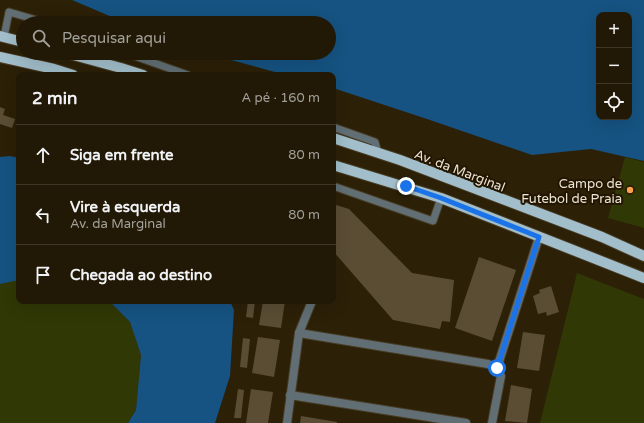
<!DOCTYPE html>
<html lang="pt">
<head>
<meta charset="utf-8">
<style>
	body { margin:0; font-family:"Varela Round",sans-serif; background:#2d2513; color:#f1f3f6 }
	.controls { position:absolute; right:12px; top:12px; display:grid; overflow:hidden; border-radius:8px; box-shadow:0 4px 16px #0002 }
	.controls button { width:36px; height:36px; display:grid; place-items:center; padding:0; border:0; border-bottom:1px solid #3e3727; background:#211805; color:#f1f3f6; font:20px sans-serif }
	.stop { position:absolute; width:12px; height:12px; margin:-9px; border:3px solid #1a73e8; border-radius:50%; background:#fff }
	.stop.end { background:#1a73e8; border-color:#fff; box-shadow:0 1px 4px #0008 }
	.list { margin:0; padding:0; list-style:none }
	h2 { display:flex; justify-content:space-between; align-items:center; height:52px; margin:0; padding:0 16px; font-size:17px }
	h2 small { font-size:13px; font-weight:400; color:#a2a09a }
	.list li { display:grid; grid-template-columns:26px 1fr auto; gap:12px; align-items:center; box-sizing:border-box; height:60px; padding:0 16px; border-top:1px solid #3e3727 }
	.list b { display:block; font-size:15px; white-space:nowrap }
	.list p { margin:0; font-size:13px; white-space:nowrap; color:#a2a09a }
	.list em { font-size:13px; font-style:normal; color:#a2a09a }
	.icon { flex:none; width:22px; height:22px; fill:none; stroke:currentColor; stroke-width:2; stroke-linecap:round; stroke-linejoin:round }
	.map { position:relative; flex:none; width:644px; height:423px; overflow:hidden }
	.search { position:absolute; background:#211805; box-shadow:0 4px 16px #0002; left:16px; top:16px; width:320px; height:44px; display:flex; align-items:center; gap:10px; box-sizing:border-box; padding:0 14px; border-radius:22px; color:#a2a09a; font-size:15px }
	.panel { position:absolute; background:#211805; box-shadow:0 4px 16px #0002; left:16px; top:72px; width:320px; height:232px; border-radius:8px }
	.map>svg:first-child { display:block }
	.green { fill:#303805 }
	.water { fill:#165382; fill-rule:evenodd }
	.building { fill:#5b4d34 }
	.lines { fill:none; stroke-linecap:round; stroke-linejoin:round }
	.lane-casing { stroke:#473b24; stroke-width:9 }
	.street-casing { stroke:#473b24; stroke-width:10 }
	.primary-casing { stroke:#473b24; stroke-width:12 }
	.lane { stroke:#616f75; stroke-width:7 }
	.street { stroke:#616f75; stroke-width:8 }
	.primary { stroke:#a1beca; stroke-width:10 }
	.route { stroke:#1a73e8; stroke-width:5 }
	.poi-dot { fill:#f9a04d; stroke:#221601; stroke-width:1.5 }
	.labels { text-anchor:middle; stroke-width:4; stroke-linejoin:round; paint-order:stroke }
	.street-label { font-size:13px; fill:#ece4d5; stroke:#221601 }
	.poi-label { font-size:13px; fill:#ece4d5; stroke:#221601; text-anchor:end }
</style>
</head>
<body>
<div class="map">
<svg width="644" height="423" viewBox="0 0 644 423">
	<rect width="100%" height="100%" fill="#2c2007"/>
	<g class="green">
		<polygon points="625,157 644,162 644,228 608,218"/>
		<polygon points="577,273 644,299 644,423 540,423"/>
		<polygon points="15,280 19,280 19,301 109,301 130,322 141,355 136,410 128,423 0,423 0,284"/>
	</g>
	<g class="water">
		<path d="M72,0H644V161L591,149L532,155L427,119L333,88V75H286L205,53H329V23H126ZM599,15H629V117H599Z"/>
		<polygon points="10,156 19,158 19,280 0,284 0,157"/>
		<polygon points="109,301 230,301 234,310 230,376 215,423 128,423 136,410 141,355 130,322"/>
	</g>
	<g class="building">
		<polygon points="0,107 5,109 3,115 15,119 12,128 0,124"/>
		<polygon points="333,204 349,209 412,273 454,280 450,322 442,321 440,329 393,320 333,251"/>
		<polygon points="479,257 516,270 492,341 455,328"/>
		<polygon points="551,286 559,312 547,316 546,312 538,314 533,296 540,293 539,290"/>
		<polygon points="248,301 255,301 253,318 246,317"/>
		<polygon points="263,301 285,301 281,328 259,325"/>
		<polygon points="523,332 545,335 539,371 517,368"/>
		<polygon points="258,337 280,340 274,377 252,373"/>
		<polygon points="243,338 250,339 247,368 240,367"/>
		<polygon points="511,385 532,389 527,423 505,421"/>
		<polygon points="238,389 244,390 241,418 234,418"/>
		<polygon points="251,389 273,392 268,423 246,423"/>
		<polygon points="301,416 337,422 337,423 300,423"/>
	</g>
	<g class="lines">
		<g class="lane-casing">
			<g id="lane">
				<polyline points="4,37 9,12 47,23"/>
				<polyline points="126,53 188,75"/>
				<polyline points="333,127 375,142 378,153"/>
				<polyline points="333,186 433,221 441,198"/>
			</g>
		</g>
		<g class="street-casing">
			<g id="street">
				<polyline points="299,333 488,364 497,368 501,376 492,423"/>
				<polyline points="497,368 539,237"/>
				<polyline points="290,395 466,423"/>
				<polyline points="287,423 299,333 312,301"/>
			</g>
		</g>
		<g class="primary-casing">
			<g id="primary">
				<polyline points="0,36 23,42"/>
				<polyline points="66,53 121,68 143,75"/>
				<polyline points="0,57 54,69 73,75"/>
				<polyline points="333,138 400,160 602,237 644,256"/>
				<polyline points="333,165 441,198 644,278"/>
			</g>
		</g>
		<use href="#lane" class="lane"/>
		<use href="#street" class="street"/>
		<use href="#primary" class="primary"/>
	</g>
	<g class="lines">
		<polyline class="route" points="406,186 441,198 539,237 497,368"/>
	</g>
	<circle class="poi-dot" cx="630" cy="190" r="4"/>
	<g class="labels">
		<g class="street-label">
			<text transform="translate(460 170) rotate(21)" y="5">Av. da Marginal</text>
		</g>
		<g class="poi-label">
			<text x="622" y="188">Campo de<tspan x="622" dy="15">Futebol de Praia</tspan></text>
		</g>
	</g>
</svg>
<div class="controls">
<button>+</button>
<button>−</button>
<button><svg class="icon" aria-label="locate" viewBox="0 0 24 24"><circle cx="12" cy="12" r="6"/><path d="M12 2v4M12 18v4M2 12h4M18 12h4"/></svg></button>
</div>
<div class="stop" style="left:497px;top:368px"></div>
<div class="stop end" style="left:406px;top:186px"></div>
<div class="search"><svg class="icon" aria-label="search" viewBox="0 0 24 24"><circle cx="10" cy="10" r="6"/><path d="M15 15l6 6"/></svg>Pesquisar aqui</div>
<section class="panel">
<h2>2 min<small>A pé · 160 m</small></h2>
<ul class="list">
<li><svg class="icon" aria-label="ahead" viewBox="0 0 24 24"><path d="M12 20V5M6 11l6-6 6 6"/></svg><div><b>Siga em frente</b></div><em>80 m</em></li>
<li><svg class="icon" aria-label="left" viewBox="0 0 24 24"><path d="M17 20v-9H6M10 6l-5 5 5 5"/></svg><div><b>Vire à esquerda</b><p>Av. da Marginal</p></div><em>80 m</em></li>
<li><svg class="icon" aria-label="arrive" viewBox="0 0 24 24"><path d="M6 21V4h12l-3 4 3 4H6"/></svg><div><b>Chegada ao destino</b></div></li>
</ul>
</section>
</div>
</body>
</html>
